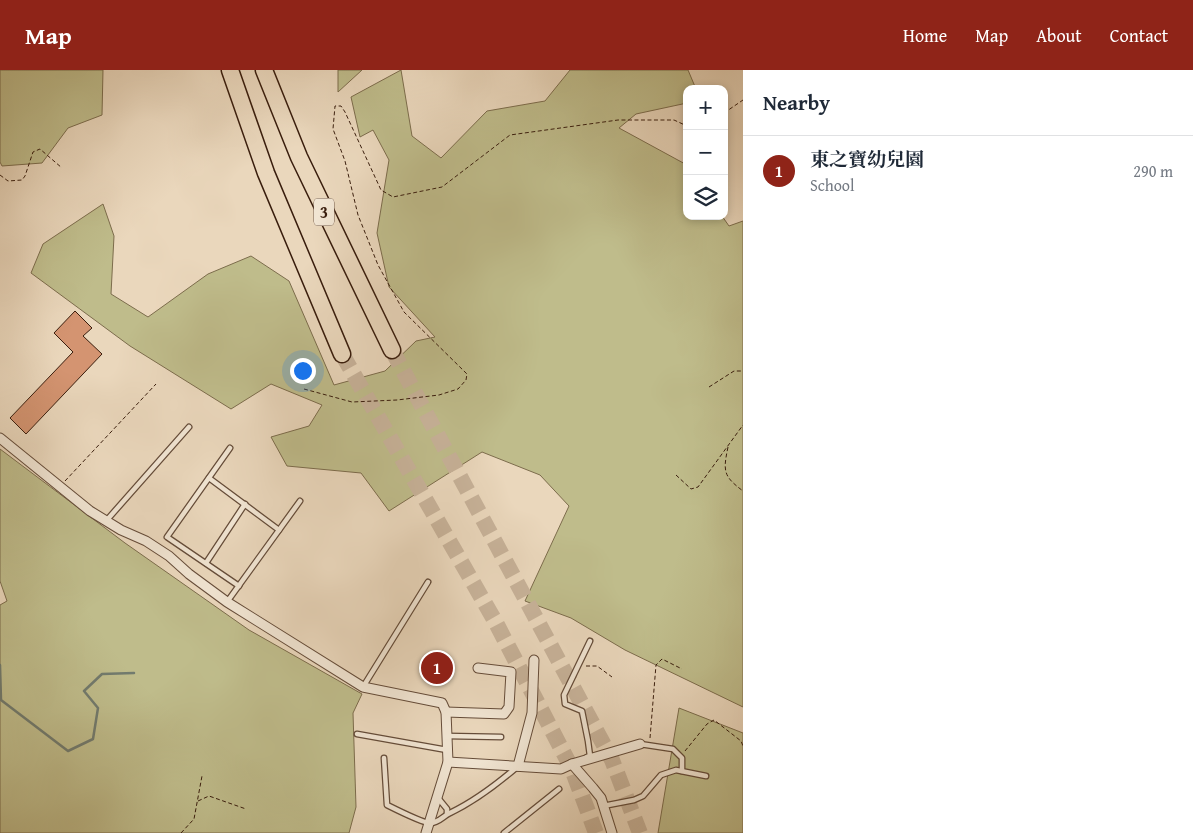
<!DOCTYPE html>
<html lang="en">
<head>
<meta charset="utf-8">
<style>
	body { margin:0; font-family:"Gentium Book Plus","Noto Serif TC",serif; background:#f2f2f3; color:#1f2937 }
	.controls { position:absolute; right:15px; top:15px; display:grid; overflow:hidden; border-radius:10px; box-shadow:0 2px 8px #0003 }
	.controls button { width:45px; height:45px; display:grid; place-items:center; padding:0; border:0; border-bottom:1px solid #e0e1e3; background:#fff; color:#1f2937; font:25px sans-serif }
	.you { position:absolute; left:302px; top:300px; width:18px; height:18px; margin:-12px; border:4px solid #fff; border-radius:50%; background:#1a73e8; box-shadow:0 0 0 8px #1a73e833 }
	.badge { display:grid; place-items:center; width:32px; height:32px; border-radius:50%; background:#8f2418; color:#fff; font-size:16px; font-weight:700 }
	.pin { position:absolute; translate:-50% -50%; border:2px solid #fff; box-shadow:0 1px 5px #0006 }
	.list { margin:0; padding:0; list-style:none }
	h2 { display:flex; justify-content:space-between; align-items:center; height:65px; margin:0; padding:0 20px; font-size:21px }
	h2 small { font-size:16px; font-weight:400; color:#747a83 }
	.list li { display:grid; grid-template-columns:32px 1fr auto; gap:15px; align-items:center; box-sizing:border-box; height:70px; padding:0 20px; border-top:1px solid #e0e1e3 }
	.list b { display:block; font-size:19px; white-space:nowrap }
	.list p { margin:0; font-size:16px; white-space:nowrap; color:#747a83 }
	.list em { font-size:16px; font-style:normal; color:#747a83 }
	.icon { flex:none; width:28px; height:28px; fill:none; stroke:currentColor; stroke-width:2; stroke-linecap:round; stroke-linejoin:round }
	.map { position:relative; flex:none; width:743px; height:763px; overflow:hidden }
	header { display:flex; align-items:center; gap:30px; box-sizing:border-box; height:70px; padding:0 25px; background:#8f2418; color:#fff }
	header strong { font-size:24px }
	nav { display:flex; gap:28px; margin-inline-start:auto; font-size:18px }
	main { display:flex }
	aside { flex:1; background:#fff }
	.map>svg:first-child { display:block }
	.green { fill:#bfbc8b; stroke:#7c6c4c }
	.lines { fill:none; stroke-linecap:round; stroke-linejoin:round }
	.stream { stroke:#727b6e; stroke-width:2.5 }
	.building { fill:#d49471; stroke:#391d0d }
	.highway-tunnel { stroke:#c7b299; stroke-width:16; stroke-dasharray:16 8; stroke-linecap:butt }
	.lane-casing { stroke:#654c39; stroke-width:7 }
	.street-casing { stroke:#654c39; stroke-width:11 }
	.highway-casing { stroke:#391d0d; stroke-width:19 }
	.path { stroke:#391d0d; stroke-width:1; stroke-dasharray:4 2.5; stroke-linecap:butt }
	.lane { stroke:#f1e5d3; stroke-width:4.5 }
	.street { stroke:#f1e5d3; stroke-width:9 }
	.highway { stroke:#ead7bc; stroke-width:16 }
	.labels { text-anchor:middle; stroke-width:4; stroke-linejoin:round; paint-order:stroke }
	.shield { fill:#f1e5d3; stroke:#705948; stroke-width:1 }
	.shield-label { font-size:16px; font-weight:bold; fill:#391d0d }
</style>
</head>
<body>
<header>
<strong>Map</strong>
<nav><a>Home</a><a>Map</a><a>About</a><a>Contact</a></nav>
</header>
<main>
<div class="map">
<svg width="743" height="763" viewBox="0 0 743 763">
	<rect width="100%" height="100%" fill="#ead7bc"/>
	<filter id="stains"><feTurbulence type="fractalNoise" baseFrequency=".004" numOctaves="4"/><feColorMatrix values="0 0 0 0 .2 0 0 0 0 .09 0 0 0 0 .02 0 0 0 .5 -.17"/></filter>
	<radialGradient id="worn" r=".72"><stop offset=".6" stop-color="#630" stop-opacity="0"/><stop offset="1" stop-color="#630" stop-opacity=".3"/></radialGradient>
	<g class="green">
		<polygon points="0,0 103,0 102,45 68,58 42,93 2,96 0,92"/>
		<polygon points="338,0 362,0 338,22"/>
		<polygon points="401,0 412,66 441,88 487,41 545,31 570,0 688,0 696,19 687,19 687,33 636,44 619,58 687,95 687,146 722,146 729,156 743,151 743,637 625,580 571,548 525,531 569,436 540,405 482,382 389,441 361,403 287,396 271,367 309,356 322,335 271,314 231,339 130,276 31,203 43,174 103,134 114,166 111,224 148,247 208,204 251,186 289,211 334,315 385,301 416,271 435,267 389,217 377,163 389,90 373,60 360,67 351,27"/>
		<polygon points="0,379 125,473 249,560 362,624 353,643 356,737 349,763 0,763 0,535 7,531 0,511"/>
		<polygon points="679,638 743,663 743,763 658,763"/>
	</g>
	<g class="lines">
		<polyline class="stream" points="0,595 1,630 68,681 93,669 98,638 84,621 102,604 134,603"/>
	</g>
	<polygon class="building" points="75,241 92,258 83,266 102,284 26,364 10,348 73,282 54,263"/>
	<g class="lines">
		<g class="highway-tunnel">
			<polyline points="392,280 612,690 640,763"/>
			<polyline points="342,284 495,551 572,699 596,763"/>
		</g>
		<g class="lane-casing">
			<g id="lane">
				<polyline points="230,378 167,467 239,516"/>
				<polyline points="209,408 279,460"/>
				<polyline points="106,451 189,357"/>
				<polyline points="206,493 245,434"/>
				<polyline points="227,532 300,431"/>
				<polyline points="363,617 428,512"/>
				<polyline points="357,664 447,680"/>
				<polyline points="447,666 501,667"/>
				<polyline points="640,674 673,679 682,688 682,701"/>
				<polyline points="587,687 590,686 588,671 582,641 565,634 564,625 590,571"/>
				<path d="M384,688L387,735C395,739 423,753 430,753C439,753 443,746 450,743C475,731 496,715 517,697"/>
				<polyline points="438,728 447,739 447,744"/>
				<polyline points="603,736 634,730 643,726 661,705 676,700 706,706"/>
				<polyline points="504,763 559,719"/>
			</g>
		</g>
		<g class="street-casing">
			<g id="street">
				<polyline points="0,368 90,441 121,460 146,471 169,486 189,504 227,532 363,617 442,633 446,642 448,692 426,763"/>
				<polyline points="446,642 504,644 509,637 511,602 478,598"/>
				<polyline points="448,692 561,699 572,694 640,674"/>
				<polyline points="572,694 593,718 601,728 612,763"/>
				<polyline points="518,696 532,643 534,590"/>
			</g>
		</g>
		<g class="highway-casing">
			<g id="highway">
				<polyline points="230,0 266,103 342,284"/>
				<polyline points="264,0 299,87 392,280"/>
			</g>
		</g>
		<g class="path">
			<polyline points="724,43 743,30"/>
			<polyline points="0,105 8,111 22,110 25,106 33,82 40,79 62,98"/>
			<polyline points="709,317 734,301 743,301"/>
			<polyline points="304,319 352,332 397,330 439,325 458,319 466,310 467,304 404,242 378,195 358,145 345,91 333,59 335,36 341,36 345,42 381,120 393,127 442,117 510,65 618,50 674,50 687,56"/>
			<path d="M728,377C723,401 723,406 743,421"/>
			<polyline points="676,405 691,419 698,417 743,355"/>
			<polyline points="65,411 156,314"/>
			<polyline points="586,596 597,596 612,607"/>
			<polyline points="650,668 656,595 662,589 682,599"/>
			<polyline points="685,681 707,654 714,650 741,671 743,676"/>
			<polyline points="198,731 209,726 246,739"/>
			<polyline points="181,763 194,749 202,706"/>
		</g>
		<use href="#lane" class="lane"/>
		<use href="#street" class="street"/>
		<use href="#highway" class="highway"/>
	</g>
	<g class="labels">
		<rect class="shield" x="314" y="128.5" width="20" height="27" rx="4"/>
		<g class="shield-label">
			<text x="324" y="148">3</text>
		</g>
	</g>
	<rect width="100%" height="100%" filter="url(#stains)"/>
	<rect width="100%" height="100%" fill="url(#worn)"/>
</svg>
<div class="controls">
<button>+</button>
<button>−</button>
<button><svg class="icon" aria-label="layers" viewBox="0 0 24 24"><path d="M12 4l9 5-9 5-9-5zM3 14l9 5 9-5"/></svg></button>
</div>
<div class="you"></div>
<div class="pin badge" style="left:437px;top:598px">1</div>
</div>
<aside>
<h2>Nearby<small></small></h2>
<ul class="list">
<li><span class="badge">1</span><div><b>東之寶幼兒園</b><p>School</p></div><em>290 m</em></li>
</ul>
</aside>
</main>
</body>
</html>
